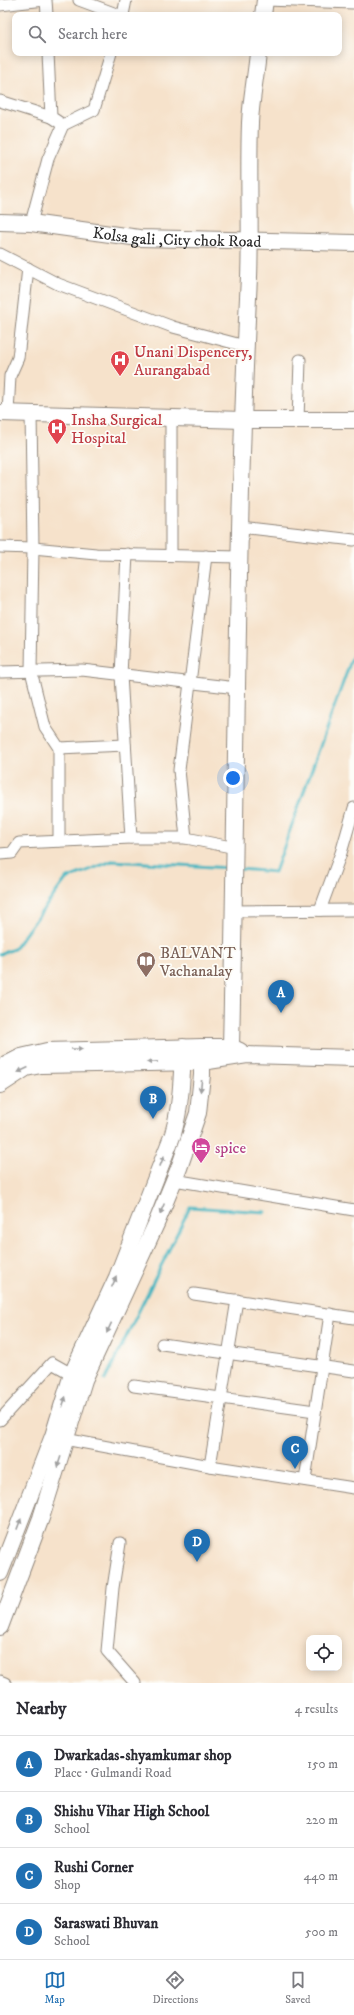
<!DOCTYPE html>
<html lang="en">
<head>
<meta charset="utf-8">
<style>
	body { margin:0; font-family:"IM FELL DW Pica",serif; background:#f7f7f7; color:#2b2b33 }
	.controls { position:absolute; right:12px; bottom:12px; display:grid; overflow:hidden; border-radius:8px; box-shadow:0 2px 10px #0003 }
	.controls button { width:36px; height:36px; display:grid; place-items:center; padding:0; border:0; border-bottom:1px solid #e1e1e2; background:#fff; color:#2b2b33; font:20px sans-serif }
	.you { position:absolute; left:233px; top:778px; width:14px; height:14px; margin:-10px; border:3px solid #fff; border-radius:50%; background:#1a73e8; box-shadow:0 0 0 6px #1a73e833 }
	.badge { display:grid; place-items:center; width:26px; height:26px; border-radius:50%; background:#1f6fb2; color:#fff; font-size:13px; font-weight:700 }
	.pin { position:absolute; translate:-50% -33px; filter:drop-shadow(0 1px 2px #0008) }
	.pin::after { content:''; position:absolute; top:21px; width:14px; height:12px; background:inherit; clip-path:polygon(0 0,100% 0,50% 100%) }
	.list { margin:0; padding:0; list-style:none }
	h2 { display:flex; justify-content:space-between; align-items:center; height:52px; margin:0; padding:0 16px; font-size:17px }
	h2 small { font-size:13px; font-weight:400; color:#7c7c81 }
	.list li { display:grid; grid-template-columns:26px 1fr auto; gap:12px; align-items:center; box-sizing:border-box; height:56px; padding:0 16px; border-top:1px solid #e1e1e2 }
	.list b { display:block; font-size:15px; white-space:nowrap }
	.list p { margin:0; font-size:13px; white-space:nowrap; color:#7c7c81 }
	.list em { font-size:13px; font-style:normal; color:#7c7c81 }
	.icon { flex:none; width:22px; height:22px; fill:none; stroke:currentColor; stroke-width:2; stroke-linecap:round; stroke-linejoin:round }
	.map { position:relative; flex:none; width:354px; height:1683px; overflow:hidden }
	.search { position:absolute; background:#fff; box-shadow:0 2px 10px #0003; left:12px; right:12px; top:12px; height:44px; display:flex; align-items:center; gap:10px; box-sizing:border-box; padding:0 14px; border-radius:8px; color:#7c7c81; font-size:15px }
	.sheet { height:276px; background:#fff }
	nav { display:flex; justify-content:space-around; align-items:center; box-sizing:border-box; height:56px; border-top:1px solid #e1e1e2; background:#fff; font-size:11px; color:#7c7c81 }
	nav a { display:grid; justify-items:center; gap:2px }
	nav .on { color:#1f6fb2 }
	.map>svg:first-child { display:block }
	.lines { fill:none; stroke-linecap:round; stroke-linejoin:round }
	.stream { stroke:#47b6c1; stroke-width:3 }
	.street-casing { stroke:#90867b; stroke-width:13 }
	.secondary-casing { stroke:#90867b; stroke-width:18 }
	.street { stroke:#fff; stroke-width:11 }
	.secondary { stroke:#fff; stroke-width:16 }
	.oneway { fill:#a0a0a0 }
	.labels { text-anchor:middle; stroke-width:3.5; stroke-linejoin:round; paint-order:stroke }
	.street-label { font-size:16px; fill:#2b2b2b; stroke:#fdfcf7 }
	.health-label { font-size:16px; fill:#be3a42; stroke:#fdfcf7; text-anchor:start }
	.education-label { font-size:16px; fill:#785e54; stroke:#fdfcf7; text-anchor:start }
	.hotel-label { font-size:16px; fill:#b23c85; stroke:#fdfcf7; text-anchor:start }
</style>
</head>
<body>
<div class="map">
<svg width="354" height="1683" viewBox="0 0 354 1683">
	<rect width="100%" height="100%" fill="#fdfcf7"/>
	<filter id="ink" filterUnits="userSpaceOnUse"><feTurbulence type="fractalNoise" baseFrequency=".025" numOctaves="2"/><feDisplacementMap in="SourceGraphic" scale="8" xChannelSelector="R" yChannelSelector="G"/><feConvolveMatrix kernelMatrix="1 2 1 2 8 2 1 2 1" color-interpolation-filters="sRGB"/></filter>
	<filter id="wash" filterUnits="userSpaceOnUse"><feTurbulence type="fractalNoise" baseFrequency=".012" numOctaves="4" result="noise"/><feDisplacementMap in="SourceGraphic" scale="16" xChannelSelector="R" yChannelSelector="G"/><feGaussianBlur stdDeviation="0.9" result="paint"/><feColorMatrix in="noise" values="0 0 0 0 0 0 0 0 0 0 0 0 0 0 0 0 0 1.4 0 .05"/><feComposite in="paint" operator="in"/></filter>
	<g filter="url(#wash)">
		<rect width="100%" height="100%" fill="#f6e2cb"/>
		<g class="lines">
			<g class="stream">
				<polyline points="239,869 275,872 354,652"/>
				<polyline points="0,954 14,949 66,879 112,861 230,868"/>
				<polyline points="105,1380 190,1207 265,1212"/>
			</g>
		</g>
	</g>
	<g filter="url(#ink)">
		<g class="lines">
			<g class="street-casing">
				<g id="street">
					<polyline points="46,0 47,15"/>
					<polyline points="79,0 119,15"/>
					<polyline points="266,0 354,3"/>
					<polyline points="0,5 45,0"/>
					<polyline points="123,15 126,0"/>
					<polyline points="48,53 51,117 63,125"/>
					<polyline points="0,101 51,117"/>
					<polyline points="31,223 48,159 63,125 94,110 111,53"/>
					<polyline points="0,254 58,284 173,327 245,346"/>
					<polyline points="8,413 10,376 18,358 28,268"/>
					<polyline points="31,413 33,548 31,671 45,727 59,748 59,841"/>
					<polyline points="298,420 300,360"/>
					<polyline points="240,527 354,540"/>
					<polyline points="0,547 33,548 96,554 240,557"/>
					<polyline points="127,554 121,675 131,838"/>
					<polyline points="171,555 171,418"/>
					<polyline points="0,672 82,670 237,688"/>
					<polyline points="59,748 125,745"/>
					<polyline points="186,838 179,770 206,556"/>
					<polyline points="0,854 12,853 19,843 131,838 186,838 236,848"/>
					<polyline points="320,910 341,853 354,808"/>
					<polyline points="234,911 354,910"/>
					<polyline points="174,1180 354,1210"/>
					<polyline points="194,1294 354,1318"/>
					<polyline points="162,1344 354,1371"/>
					<polyline points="134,1386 315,1411"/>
					<polyline points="0,1420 52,1363 77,1377"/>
					<polyline points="59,1438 210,1466 354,1488"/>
					<polyline points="210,1466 237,1300"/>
					<polyline points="305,1480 330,1314"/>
					<polyline points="120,1543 113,1588 107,1651 135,1683"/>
					<polyline points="0,1681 5,1683"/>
				</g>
			</g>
			<g class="secondary-casing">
				<g id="secondary">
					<polyline points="263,15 265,0"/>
					<path id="s1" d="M0,222L31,223L139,238L354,243"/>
					<polyline points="0,413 243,420 354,420"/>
					<path d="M231,1047C237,791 236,534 249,277C251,226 248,174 250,123C251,99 256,76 258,53"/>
					<polyline points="0,1068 21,1057 47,1051 202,1047 231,1047 240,1051"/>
					<polyline points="0,1085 26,1068 41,1065 202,1062 247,1055 354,1058"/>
					<path d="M0,1573L53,1436L72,1374L117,1277L173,1134C181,1105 182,1078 183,1047"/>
					<polyline points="0,1627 41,1518 84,1380 156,1224 179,1168 198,1113 202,1075 202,1047"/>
				</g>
			</g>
			<use href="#street" class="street"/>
			<use href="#secondary" class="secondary"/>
		</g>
		<defs><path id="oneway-solid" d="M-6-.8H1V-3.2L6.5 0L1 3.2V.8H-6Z"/></defs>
		<g class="oneway">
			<use href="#oneway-solid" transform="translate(77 1049) rotate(-1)"/>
			<use href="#oneway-solid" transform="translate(152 1062) rotate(179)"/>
			<use href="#oneway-solid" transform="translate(23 1070) rotate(155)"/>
			<use href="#oneway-solid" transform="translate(201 1086) rotate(96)"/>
			<use href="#oneway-solid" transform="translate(162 1161) rotate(-69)"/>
			<use href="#oneway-solid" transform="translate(162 1209) rotate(113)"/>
			<use href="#oneway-solid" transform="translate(114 1282) rotate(-66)"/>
			<use href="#oneway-solid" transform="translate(109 1328) rotate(115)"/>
			<use href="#oneway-solid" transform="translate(64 1402) rotate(-72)"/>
			<use href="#oneway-solid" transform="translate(59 1462) rotate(108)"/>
			<use href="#oneway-solid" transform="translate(19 1524) rotate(-69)"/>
		</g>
	</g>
	<defs>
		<g id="hospital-pin" transform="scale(1)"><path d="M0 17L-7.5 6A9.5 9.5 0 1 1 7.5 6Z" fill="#e0444e" stroke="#fdfcf7"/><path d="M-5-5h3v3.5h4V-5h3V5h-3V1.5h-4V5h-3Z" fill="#fff"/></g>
		<g id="library-pin" transform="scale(1)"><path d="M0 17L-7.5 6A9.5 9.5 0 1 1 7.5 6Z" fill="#8d6e63" stroke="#fdfcf7"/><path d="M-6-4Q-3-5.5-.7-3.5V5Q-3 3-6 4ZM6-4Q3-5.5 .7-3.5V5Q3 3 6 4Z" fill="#fff"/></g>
		<g id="hotel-pin" transform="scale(1)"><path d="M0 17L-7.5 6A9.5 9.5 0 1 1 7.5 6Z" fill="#d1479c" stroke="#fdfcf7"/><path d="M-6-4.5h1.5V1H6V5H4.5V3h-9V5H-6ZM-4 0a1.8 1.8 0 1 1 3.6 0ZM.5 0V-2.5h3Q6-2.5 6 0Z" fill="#fff"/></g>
	</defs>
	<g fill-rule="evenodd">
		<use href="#hospital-pin" x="120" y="360"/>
		<use href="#hospital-pin" x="57" y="428"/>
		<use href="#library-pin" x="146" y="961"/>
		<use href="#hotel-pin" x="201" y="1147"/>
	</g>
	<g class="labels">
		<g class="street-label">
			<text dy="6" stroke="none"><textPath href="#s1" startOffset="178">Kolsa gali ,City chok Road</textPath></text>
		</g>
		<g class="health-label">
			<text x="134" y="357">Unani Dispencery,<tspan x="134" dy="18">Aurangabad</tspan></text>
			<text x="71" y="425">Insha Surgical<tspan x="71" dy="18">Hospital</tspan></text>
		</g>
		<g class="education-label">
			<text x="160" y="958">BALVANT<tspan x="160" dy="18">Vachanalay</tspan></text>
		</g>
		<g class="hotel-label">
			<text x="215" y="1153">spice</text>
		</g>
	</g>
</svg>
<div class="controls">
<button><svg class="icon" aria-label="locate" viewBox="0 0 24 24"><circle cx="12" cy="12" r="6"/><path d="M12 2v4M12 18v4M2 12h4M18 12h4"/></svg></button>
</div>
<div class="you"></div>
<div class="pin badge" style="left:281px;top:1013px">A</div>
<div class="pin badge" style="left:153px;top:1119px">B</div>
<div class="pin badge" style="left:295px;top:1469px">C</div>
<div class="pin badge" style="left:197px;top:1562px">D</div>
<div class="search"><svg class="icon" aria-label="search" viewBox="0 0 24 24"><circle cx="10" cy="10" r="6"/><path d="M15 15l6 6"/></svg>Search here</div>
</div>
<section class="sheet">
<h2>Nearby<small>4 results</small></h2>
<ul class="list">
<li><span class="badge">A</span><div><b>Dwarkadas-shyamkumar shop</b><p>Place · Gulmandi Road</p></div><em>150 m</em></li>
<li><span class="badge">B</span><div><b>Shishu Vihar High School</b><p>School</p></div><em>220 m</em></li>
<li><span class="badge">C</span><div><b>Rushi Corner</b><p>Shop</p></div><em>440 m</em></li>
<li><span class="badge">D</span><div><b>Saraswati Bhuvan</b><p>School</p></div><em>500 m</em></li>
</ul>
</section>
<nav>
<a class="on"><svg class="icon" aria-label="map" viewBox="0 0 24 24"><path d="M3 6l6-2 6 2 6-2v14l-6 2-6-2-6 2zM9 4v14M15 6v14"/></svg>Map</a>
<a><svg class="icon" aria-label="directions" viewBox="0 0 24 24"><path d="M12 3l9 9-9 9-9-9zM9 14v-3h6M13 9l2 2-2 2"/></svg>Directions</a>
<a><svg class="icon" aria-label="saved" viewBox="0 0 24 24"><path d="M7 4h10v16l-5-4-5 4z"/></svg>Saved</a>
</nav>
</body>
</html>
